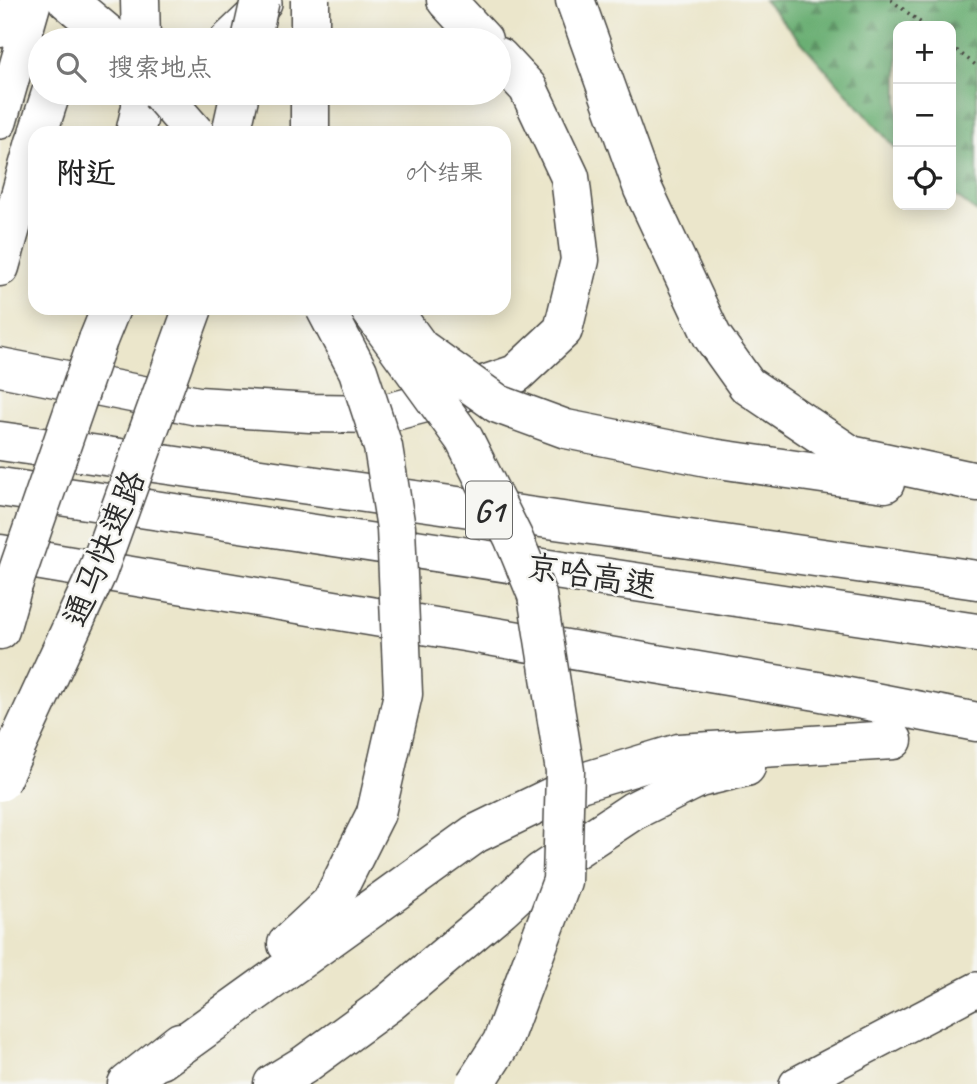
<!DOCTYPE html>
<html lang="zh">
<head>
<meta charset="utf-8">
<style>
	body { margin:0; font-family:Caveat,"LXGW WenKai TC",sans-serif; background:#f2f2f2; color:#222 }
	.controls { position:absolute; right:21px; top:21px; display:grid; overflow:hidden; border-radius:14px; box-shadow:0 4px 18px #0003 }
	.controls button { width:63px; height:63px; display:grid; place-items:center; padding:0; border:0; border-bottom:2px solid #e0e0e0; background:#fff; color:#222; font:35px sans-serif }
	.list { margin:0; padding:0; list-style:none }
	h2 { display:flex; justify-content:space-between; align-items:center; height:91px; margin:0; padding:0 28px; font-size:30px }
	h2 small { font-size:23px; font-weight:400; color:#767676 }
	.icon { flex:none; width:38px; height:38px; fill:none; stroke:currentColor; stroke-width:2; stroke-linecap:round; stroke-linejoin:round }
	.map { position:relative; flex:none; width:977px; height:1084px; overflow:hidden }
	.search { position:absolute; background:#fff; box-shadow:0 4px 18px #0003; left:28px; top:28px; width:483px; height:77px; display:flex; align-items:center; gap:18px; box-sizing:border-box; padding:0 24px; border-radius:38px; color:#767676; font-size:26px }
	.panel { position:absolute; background:#fff; box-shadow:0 4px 18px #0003; left:28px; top:126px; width:483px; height:189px; border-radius:21px }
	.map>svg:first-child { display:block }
	.forest { fill:url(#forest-firs); stroke:#4a6c4e; stroke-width:2 }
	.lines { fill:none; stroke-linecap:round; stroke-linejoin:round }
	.secondary-casing { stroke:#484743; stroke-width:36 }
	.highway-casing { stroke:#484743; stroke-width:41 }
	.path { stroke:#484743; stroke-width:3.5; stroke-dasharray:2 5; stroke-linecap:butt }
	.secondary { stroke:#fff; stroke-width:33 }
	.highway { stroke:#fff; stroke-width:38 }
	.highway-bridge-casing { stroke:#484743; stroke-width:41; stroke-linecap:butt }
	.highway-bridge { stroke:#fff; stroke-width:38 }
	.labels { text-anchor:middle; stroke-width:5; stroke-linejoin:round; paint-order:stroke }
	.shield { fill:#f6f6f2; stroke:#686867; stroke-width:2 }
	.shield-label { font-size:32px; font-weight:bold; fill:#2b2b2b }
	.street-label { font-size:33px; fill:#2b2b2b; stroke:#f6f6f2 }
</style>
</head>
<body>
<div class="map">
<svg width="977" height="1084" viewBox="0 0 977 1084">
	<defs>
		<pattern id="forest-firs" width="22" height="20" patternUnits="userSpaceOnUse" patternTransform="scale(1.75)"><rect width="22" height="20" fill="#69ae72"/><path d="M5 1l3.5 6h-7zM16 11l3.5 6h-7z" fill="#578e5e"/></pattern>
	</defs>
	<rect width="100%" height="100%" fill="#f6f6f2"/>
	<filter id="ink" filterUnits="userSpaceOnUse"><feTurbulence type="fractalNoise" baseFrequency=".0143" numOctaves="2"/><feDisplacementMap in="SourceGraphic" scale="14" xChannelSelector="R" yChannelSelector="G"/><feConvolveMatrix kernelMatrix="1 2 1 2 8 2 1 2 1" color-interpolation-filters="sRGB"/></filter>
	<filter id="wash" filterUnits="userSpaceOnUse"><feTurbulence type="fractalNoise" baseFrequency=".00686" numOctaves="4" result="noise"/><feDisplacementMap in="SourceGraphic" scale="28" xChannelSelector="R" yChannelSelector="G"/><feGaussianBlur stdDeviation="1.57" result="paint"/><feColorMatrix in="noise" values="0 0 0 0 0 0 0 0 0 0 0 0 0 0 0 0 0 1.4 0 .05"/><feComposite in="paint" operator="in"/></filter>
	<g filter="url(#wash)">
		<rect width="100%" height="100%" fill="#ebe6cb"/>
		<polygon class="forest" points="764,0 977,0 977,212 951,193 951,26 898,26 898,151"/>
	</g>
	<g filter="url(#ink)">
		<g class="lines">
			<g class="secondary-casing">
				<g id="secondary">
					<polyline points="226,40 265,3"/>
					<polyline points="0,122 35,0"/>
					<polyline points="796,1084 977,989"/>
				</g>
			</g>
			<g class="highway-casing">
				<g id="highway">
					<polyline points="67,0 115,40"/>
					<polyline points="140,0 141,40"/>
					<polyline points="446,0 483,40"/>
					<polyline points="575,0 643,189 712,336 747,385 851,455 977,482"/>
					<polyline points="0,28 24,0"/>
					<polyline points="38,133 51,93"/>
					<polyline points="135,133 141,107 141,93"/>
					<polyline points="310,133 310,93"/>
					<polyline points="0,267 35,142"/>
					<polyline points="98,340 111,308"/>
					<polyline points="0,367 198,406 310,413 383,414 449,397 516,374 563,330 580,260 570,177 528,88 499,57"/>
					<polyline points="0,441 977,580"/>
					<polyline points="712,458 885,483"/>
					<polyline points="0,487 977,633"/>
					<polyline points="0,554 817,691 977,722"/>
					<polyline points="0,630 13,585"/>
					<polyline points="287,944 331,903 376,813"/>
					<polyline points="161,1060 475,834 580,783 679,753 893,740"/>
					<polyline points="127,1084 180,1042"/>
					<polyline points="273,1084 304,1065 389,1003 501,909 541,872 633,811 699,778 746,767"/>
				</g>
			</g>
			<g class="path">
				<polyline points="891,0 925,26"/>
				<polyline points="951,46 977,66"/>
			</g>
			<use href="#secondary" class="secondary"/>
			<use href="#highway" class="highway"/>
			<g class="highway-bridge-casing">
				<g id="highway-bridge">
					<polyline points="251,40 260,0"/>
					<polyline points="310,40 310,0"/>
					<polyline points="160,93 195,133"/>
					<polyline points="231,133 240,93"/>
					<polyline points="325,308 358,371 383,447 396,528 403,694 376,813"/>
					<polyline points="369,308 464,439 513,537 537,595 565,771 562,881 502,1042 475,1084"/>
					<polyline points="404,326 420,348 498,404 566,429 712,458"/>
					<polyline points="13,585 98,340"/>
					<polyline points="0,782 97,573 193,308"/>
				</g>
			</g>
			<use href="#highway-bridge" class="highway-bridge"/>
		</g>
	</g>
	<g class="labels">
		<rect class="shield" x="466" y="481.5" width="46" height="57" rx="5"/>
		<g class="shield-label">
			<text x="489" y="521">G1</text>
		</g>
		<g class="street-label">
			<text transform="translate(103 548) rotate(-68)" y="12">通马快速路</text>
			<text transform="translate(592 575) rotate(9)" y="12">京哈高速</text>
		</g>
	</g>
</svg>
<div class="controls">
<button>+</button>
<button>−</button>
<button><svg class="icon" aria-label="locate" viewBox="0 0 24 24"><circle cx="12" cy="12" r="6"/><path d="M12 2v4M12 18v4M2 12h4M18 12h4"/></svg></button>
</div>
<div class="search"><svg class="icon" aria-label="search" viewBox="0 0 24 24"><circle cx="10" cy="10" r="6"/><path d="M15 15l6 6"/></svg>搜索地点</div>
<section class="panel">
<h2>附近<small>0个结果</small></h2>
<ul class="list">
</ul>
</section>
</div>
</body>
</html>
